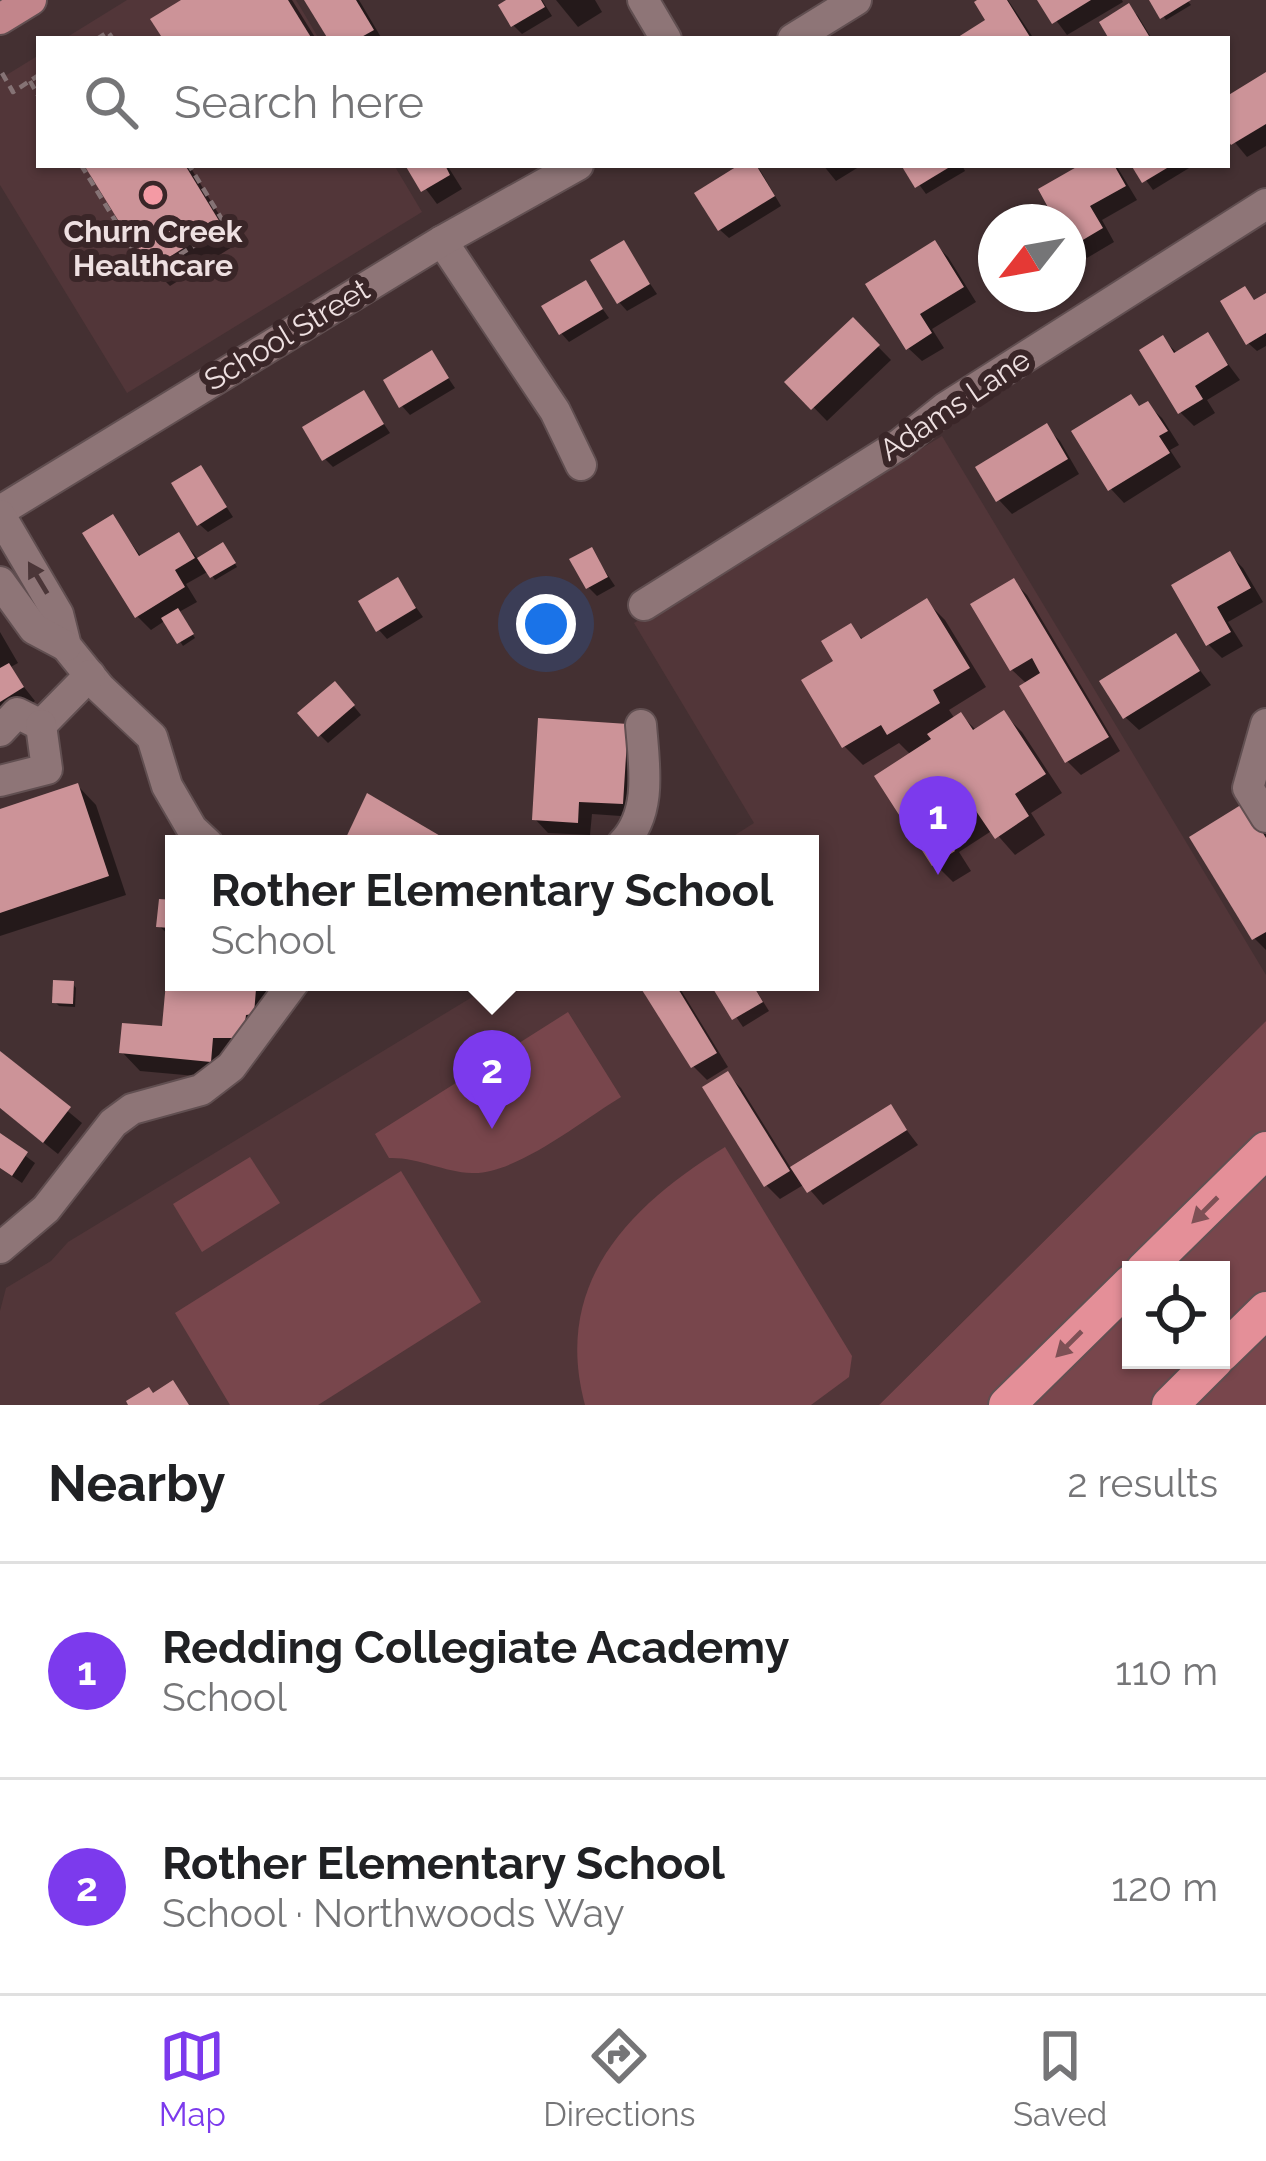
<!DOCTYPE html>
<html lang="en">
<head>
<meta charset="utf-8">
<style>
	body { margin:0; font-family:Raleway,sans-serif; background:#f2f2f2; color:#202124 }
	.controls { position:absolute; right:36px; bottom:36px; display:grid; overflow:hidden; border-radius:0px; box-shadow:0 3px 9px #0004 }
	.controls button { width:108px; height:108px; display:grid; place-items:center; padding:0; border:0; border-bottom:3px solid #e0e0e0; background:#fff; color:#202124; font:60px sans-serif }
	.compass { position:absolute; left:978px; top:204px; width:108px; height:108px; border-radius:50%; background:#fff; box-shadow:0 3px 9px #0004; rotate:239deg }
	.you { position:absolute; left:546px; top:624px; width:42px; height:42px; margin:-30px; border:9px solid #fff; border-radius:50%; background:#1a73e8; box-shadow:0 0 0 18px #1a73e833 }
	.badge { display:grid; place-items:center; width:78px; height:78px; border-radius:50%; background:#7c3aed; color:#fff; font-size:39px; font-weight:700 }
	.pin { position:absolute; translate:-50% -99px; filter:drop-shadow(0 3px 6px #0008) }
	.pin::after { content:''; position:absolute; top:63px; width:42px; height:36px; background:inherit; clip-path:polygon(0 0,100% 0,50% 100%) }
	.popup { position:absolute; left:165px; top:835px; width:654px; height:156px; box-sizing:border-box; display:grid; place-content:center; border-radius:0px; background:#fff; filter:drop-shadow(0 3px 9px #0005); font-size:39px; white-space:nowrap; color:#757577 }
	.popup b { font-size:45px; color:#202124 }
	.popup::after { content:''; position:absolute; left:50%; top:100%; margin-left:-24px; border:24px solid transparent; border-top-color:#fff }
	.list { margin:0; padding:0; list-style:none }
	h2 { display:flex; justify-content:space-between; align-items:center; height:156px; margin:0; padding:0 48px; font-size:51px }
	h2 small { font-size:39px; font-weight:400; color:#757577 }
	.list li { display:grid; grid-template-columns:78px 1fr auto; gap:36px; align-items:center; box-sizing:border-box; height:216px; padding:0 48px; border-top:3px solid #e0e0e0 }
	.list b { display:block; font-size:45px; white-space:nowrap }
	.list p { margin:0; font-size:39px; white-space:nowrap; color:#757577 }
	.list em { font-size:39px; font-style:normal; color:#757577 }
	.icon { flex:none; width:66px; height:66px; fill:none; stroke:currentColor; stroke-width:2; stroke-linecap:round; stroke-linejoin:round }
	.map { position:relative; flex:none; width:1266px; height:1405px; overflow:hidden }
	.search { position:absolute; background:#fff; box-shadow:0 3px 9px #0004; left:36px; right:36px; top:36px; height:132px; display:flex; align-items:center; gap:30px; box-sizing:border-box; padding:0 42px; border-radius:0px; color:#757577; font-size:45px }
	.sheet { height:588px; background:#fff }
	nav { display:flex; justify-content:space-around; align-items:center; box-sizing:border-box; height:168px; border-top:3px solid #e0e0e0; background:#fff; font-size:33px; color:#757577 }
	nav a { display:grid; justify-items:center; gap:6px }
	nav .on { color:#7c3aed }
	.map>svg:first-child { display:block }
	.built { fill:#523639 }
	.green { fill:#78464c; fill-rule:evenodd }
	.shadow { fill:#0007 }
	.building { fill:#cc9398 }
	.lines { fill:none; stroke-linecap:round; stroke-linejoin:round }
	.minor-casing { stroke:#614f51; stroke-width:34 }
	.major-casing { stroke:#614f51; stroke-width:34 }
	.highway-casing { stroke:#614f51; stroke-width:40 }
	.path { stroke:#857375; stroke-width:4.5; stroke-dasharray:9 6; stroke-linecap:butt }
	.minor { stroke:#8e7577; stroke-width:30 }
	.major { stroke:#c2858b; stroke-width:30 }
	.highway { stroke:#e48f98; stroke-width:36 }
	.oneway { fill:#4b3638 }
	.oneway2 { fill:#7e5055 }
	.poi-dot { fill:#f49aa4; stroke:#3a2628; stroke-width:4.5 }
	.labels { text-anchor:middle; stroke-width:12; stroke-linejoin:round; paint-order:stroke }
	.poi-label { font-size:30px; font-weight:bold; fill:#eee0e1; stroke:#3a2628 }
	.street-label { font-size:30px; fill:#eee0e1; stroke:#3a2628 }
</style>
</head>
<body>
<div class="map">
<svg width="1266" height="1405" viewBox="0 0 1266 1405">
	<rect width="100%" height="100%" fill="#443032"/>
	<g class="built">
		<polygon points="127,0 296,0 319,39 64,39"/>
		<polygon points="39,55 39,165 394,165 422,212 127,393 0,185 0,79"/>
		<polygon points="942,436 1266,975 1266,1021 879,1405 0,1405 0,1311 6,1288 51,1261 68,1242 497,982 810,982 810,844 721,844 754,823 634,623"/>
	</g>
	<g class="green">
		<path d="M568,1012L621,1097C583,1120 515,1175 472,1173C443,1172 418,1157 389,1158L375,1134Z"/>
		<path d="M1266,1021V1405H879ZM1131,1270H1221V1360H1131Z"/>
		<path d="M725,1147L852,1356L849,1377L811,1405H585C552,1283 629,1206 725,1147Z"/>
		<polygon points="250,1157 280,1203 202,1252 173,1204"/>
		<polygon points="401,1171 481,1302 318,1405 230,1405 175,1313"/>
	</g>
	<g class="shadow">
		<polygon points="184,0 292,0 316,39 166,39"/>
		<polygon points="308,0 359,0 382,39 331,39"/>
		<polygon points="512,0 542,0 552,16 522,34 513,25"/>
		<polygon points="556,0 595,0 602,12 578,27"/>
		<polygon points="983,0 1008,0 1034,39 960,39 989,21"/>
		<polygon points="1041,0 1122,0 1123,2 1067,35"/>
		<polygon points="1153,0 1187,0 1191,5 1166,20"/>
		<polygon points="1129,7 1138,16 1152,39 1113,39 1103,23"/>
		<polygon points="1266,76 1266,146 1247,157 1227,133 1227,99"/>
		<polygon points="88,165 189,165 237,244 170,286 152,268"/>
		<polygon points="408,165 447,165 462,189 437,204"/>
		<polygon points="745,165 754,165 760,170 781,206 729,238 720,230"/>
		<polygon points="823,165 862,165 836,181"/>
		<polygon points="905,165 962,165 965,171 926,194"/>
		<polygon points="1086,165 1116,165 1137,200 1102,220 1114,242 1087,258 1068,236 1068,222 1060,222"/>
		<polygon points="1135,165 1194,165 1153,190"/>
		<polygon points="623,244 657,294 627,311 619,302"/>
		<polygon points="935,244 948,257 976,302 932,329 944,348 922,361 908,348"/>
		<polygon points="585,284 609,318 569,342 561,333"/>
		<polygon points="1245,290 1256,302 1266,296 1266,346 1257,351 1248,343"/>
		<polygon points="853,321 891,360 827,421 789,382"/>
		<polygon points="1207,336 1240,380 1207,400 1215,413 1194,426 1181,413 1143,351 1163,339 1178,354"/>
		<polygon points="432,354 455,388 410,415 402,406"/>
		<polygon points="363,393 390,433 333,467 325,459"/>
		<polygon points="1131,398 1142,409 1148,405 1162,418 1179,445 1170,450 1181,467 1124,503 1111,489 1075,432"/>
		<polygon points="1046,427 1060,441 1079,474 1012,514 999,500 979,468"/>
		<polygon points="201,468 233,517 208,532 199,524"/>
		<polygon points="112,517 142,558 179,536 199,560 226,549 237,567 215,580 209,571 186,584 197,602 179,612 195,638 183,646 166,620 151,630 137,616"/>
		<polygon points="591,550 615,586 597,596 588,587"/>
		<polygon points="1230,555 1243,568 1263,602 1228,622 1243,646 1222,658 1209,645 1175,586"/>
		<polygon points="397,581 423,617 387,639 379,630"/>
		<polygon points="1014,582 1027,595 1120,751 1081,775 1067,761 1027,684 1012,670"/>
		<polygon points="927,602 945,620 986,687 949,710 955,719 961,715 977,731 1004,714 1022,732 1062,793 1031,813 1045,835 1015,855 993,830 959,852 971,871 953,882 935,864 911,755 899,743 863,765 844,746 837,662 850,627 864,640"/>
		<polygon points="0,632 18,663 9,668 35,701 0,723"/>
		<polygon points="1175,637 1211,685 1139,730 1125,717"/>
		<polygon points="343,693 361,715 328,743 320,735"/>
		<polygon points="627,727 635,817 592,814 590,835 548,833 535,819"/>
		<polygon points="78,786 96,805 126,895 0,936 0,812"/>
		<polygon points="1258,820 1266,834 1266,950 1255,939 1193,838"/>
		<polygon points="494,835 513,844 489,844"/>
		<polygon points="174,903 174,982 283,982 263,1032 260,1055 231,1055 229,1079 140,1071 122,1052 164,1030 173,939 159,926"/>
		<polygon points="641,982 676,982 728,1067 707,1080 693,1066"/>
		<polygon points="751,982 769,1011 743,1027 713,983"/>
		<polygon points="73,984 76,988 75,1007 59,1006 55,1002"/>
		<polygon points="0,1055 82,1123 58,1154 0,1108"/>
		<polygon points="728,1075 741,1088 792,1170 890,1108 918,1145 823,1205 805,1184 780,1199 766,1185"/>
		<polygon points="0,1137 35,1163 22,1183 0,1168"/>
	</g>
	<g class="building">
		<polygon points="181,0 288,0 312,39 163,39 150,19"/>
		<polygon points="304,0 356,0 374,30 358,39 328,39"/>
		<polygon points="506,0 541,0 545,7 511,27 498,5"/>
		<polygon points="977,0 1007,0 1030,37 955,39 985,20 974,2"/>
		<polygon points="1037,0 1091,0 1052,24"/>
		<polygon points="1149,0 1191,0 1160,19"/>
		<polygon points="1129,3 1149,36 1109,39 1099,22"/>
		<polygon points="1266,72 1266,124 1231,145 1227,139 1227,96"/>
		<polygon points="84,165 185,165 221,224 149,270"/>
		<polygon points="405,165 445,165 450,175 421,192"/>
		<polygon points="739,165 756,165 775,196 718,231 694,193"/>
		<polygon points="901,165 953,165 915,188"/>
		<polygon points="1080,165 1114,165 1126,186 1090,206 1103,228 1071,247 1068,222 1056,222 1038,189"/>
		<polygon points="1131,165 1172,165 1142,183"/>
		<polygon points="624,240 650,284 617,304 590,260"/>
		<polygon points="935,240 964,287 920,314 932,333 906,350 865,284"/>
		<polygon points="586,280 603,309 559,335 541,306"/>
		<polygon points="1245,286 1254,300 1266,293 1266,333 1246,345 1220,301"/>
		<polygon points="853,317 880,345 811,410 784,382"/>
		<polygon points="1208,332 1228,365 1195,386 1203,399 1178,414 1139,350 1163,335 1174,353"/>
		<polygon points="432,350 449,378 399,408 383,380"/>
		<polygon points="364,390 384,424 322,461 302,427"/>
		<polygon points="1131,394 1139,406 1148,401 1168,431 1159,436 1170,453 1108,491 1071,431"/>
		<polygon points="1047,423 1068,459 996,502 975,467"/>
		<polygon points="201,465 227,507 197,526 171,483"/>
		<polygon points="113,514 139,556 179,532 195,558 175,570 185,587 135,618 82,533"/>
		<polygon points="223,542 236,563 210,578 197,558"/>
		<polygon points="592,547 608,577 586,589 569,559"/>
		<polygon points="1230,551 1251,588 1217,607 1231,632 1206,646 1171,585"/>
		<polygon points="398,577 416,608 376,632 358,601"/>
		<polygon points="1014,578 1109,737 1065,763 1019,686 1040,673 1032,658 1010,671 970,604"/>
		<polygon points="927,598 970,668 933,690 940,703 887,735 881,725 842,748 801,680 833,661 821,641 851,623 861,639"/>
		<polygon points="178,608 194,634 177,644 161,618"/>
		<polygon points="1176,633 1200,671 1123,719 1099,681"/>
		<polygon points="9,663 24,687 0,702 0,668"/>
		<polygon points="335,681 355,705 318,737 297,713"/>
		<polygon points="1004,710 1046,774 1015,794 1029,816 995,839 976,811 943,833 955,851 932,866 874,776 931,739 927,734 961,712 973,730"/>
		<polygon points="538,718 628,724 623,804 579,802 578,823 532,820"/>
		<polygon points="78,783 109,876 0,913 0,809"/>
		<polygon points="367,793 454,844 343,844"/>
		<polygon points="1244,803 1266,838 1266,932 1252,940 1189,837"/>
		<polygon points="159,899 174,900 174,982 266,982 265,991 256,989 254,1014 246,1015 243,1038 213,1038 211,1062 119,1053 122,1023 162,1026 171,928 156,927"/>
		<polygon points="53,980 74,981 73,1004 52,1003"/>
		<polygon points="637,982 674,982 717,1053 691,1068"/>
		<polygon points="709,982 751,982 763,1002 732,1020"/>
		<polygon points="0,1051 71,1107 43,1143 0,1108"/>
		<polygon points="728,1071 790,1171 764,1187 702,1087"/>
		<polygon points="891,1104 907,1130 807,1193 790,1167"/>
		<polygon points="0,1133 28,1152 12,1176 0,1168"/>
		<polygon points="173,1380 189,1405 128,1405 126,1401 149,1387 153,1393"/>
	</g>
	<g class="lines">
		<g class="minor-casing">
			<g id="minor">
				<polyline points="643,0 666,39"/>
				<polyline points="793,39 856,0"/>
				<polyline points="442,241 555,411 581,465"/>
				<polyline points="0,511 442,241 578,165"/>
				<polyline points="0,515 58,614 66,646 100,688 152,737 167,786 192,829 208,844"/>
				<polyline points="0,582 34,629 66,646"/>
				<polyline points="644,605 900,444 945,408 1266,204"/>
				<polyline points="1266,724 1248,788 1266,817"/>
				<polyline points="41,725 90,675"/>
				<polyline points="0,731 17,713 41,725"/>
				<polyline points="0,781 47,769 41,725"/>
				<path d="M622,844C653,813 644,764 641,725"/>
				<polyline points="0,1248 46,1209 113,1123 132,1109 201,1090 231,1067 294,982"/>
			</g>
		</g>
		<g class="major-casing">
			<polyline id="major" points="0,19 31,0"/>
		</g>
		<g class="highway-casing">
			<g id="highway">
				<polyline points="1144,1270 1266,1150"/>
				<polyline points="1221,1354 1266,1310"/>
				<polyline points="1007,1405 1131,1283"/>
				<polyline points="1170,1405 1215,1360"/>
			</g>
		</g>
		<g class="path">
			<polyline points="97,39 108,32 113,39"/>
			<polyline points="2,73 13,92 39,75"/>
			<polyline points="30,81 39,97"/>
			<polyline points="81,165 148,274 226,226 189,165"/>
		</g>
		<use href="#minor" class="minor"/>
		<use href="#major" class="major"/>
		<use href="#highway" class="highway"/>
	</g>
	<defs><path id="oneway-solid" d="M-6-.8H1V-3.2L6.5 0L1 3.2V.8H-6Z" transform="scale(3)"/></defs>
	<use class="oneway" href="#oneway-solid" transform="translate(38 578) rotate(-121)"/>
	<g class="oneway2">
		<use href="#oneway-solid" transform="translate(1205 1210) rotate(135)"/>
		<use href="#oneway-solid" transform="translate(1069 1344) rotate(135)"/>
	</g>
	<circle class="poi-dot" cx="153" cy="195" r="12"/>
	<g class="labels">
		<g class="poi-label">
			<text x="153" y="242">Churn Creek<tspan x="153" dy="34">Healthcare</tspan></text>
		</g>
		<g class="street-label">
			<text transform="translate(287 335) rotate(-31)" y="10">School Street</text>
			<text transform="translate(955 405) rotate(-34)" y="10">Adams Lane</text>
		</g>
	</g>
</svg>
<div class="controls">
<button><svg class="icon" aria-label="locate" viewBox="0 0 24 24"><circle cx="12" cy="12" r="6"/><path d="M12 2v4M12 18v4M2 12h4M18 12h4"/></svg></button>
</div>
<svg class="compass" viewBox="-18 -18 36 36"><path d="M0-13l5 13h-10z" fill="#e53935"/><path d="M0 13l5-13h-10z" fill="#757577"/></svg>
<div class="you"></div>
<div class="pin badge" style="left:938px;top:875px">1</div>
<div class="pin badge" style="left:492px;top:1129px">2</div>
<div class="popup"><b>Rother Elementary School</b>School</div>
<div class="search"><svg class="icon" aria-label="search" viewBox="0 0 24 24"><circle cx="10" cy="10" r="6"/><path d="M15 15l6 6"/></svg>Search here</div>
</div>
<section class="sheet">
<h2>Nearby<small>2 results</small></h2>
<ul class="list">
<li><span class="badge">1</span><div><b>Redding Collegiate Academy</b><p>School</p></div><em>110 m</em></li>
<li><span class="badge">2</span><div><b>Rother Elementary School</b><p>School · Northwoods Way</p></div><em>120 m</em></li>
</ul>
</section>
<nav>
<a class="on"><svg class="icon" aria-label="map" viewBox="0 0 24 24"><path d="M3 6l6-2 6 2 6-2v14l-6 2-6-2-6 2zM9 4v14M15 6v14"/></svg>Map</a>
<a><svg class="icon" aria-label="directions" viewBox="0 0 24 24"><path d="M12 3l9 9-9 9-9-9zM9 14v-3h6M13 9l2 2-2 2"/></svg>Directions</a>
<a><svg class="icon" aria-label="saved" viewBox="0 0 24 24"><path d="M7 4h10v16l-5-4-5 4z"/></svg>Saved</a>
</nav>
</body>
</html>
